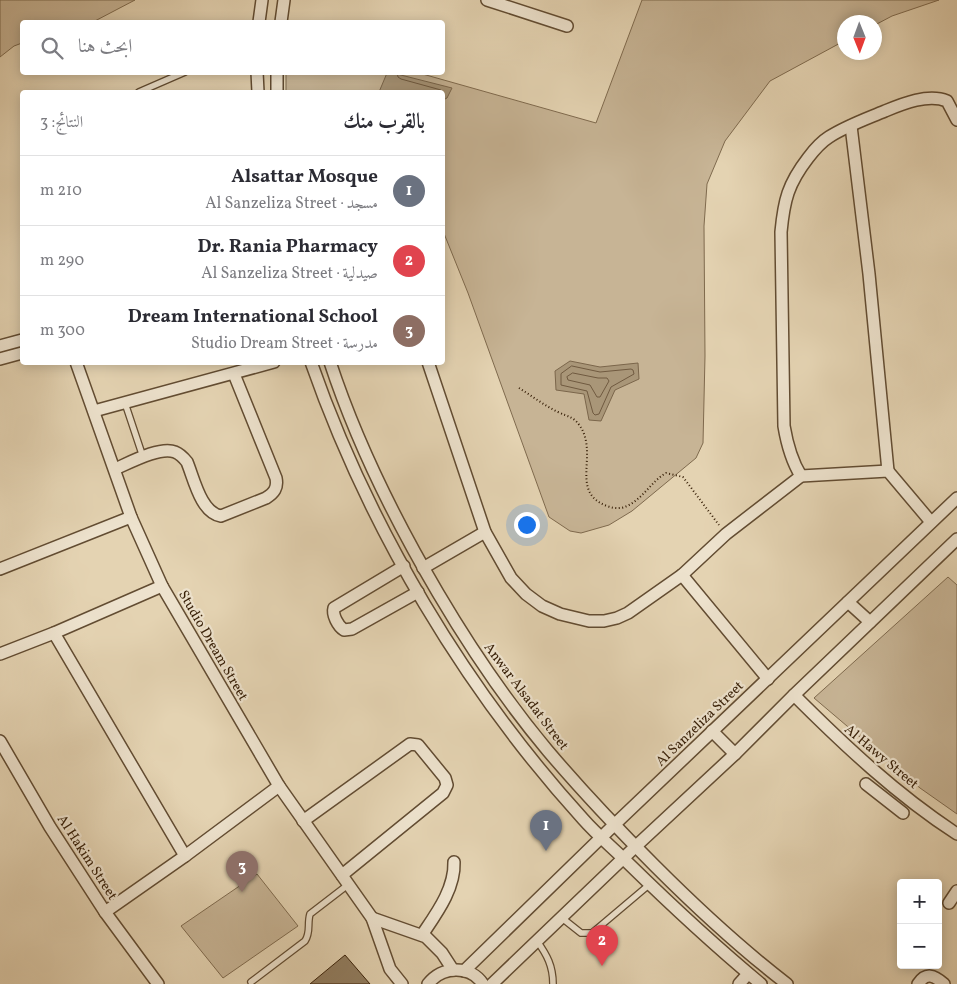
<!DOCTYPE html>
<html lang="ar">
<head>
<meta charset="utf-8">
<style>
	body { margin:0; font-family:Vollkorn,Amiri,serif; background:#f7f7f7; color:#2b2b33; direction:rtl }
	.controls { position:absolute; right:15px; bottom:15px; display:grid; overflow:hidden; border-radius:5px; box-shadow:0 2px 12px #0003 }
	.controls button { width:45px; height:45px; display:grid; place-items:center; padding:0; border:0; border-bottom:1px solid #e1e1e2; background:#fff; color:#2b2b33; font:25px sans-serif }
	.compass { position:absolute; left:837px; top:15px; width:45px; height:45px; border-radius:50%; background:#fff; box-shadow:0 2px 12px #0003; rotate:179deg }
	.you { position:absolute; left:526px; top:524px; width:18px; height:18px; margin:-12px; border:4px solid #fff; border-radius:50%; background:#1a73e8; box-shadow:0 0 0 8px #1a73e833 }
	.badge { display:grid; place-items:center; width:32px; height:32px; border-radius:50%; background:#8f2418; color:#fff; font-size:16px; font-weight:700 }
	.pin { position:absolute; translate:-50% -41px; filter:drop-shadow(0 1px 2px #0008) }
	.pin::after { content:''; position:absolute; top:26px; width:18px; height:15px; background:inherit; clip-path:polygon(0 0,100% 0,50% 100%) }
	.list { margin:0; padding:0; list-style:none }
	h2 { display:flex; justify-content:space-between; align-items:center; height:65px; margin:0; padding:0 20px; font-size:21px }
	h2 small { font-size:16px; font-weight:400; color:#7c7c81 }
	.list li { display:grid; grid-template-columns:32px 1fr auto; gap:15px; align-items:center; box-sizing:border-box; height:70px; padding:0 20px; border-top:1px solid #e1e1e2 }
	.list b { display:block; font-size:19px; white-space:nowrap }
	.list p { margin:0; font-size:16px; white-space:nowrap; color:#7c7c81 }
	.list em { font-size:16px; font-style:normal; color:#7c7c81 }
	.icon { flex:none; width:28px; height:28px; fill:none; stroke:currentColor; stroke-width:2; stroke-linecap:round; stroke-linejoin:round }
	.map { position:relative; flex:none; width:957px; height:984px; overflow:hidden; direction:ltr }
	.search { position:absolute; background:#fff; box-shadow:0 2px 12px #0003; left:20px; top:20px; width:425px; height:55px; display:flex; align-items:center; gap:12px; box-sizing:border-box; padding:0 18px; border-radius:5px; color:#7c7c81; font-size:19px }
	.panel { position:absolute; background:#fff; box-shadow:0 2px 12px #0003; left:20px; top:90px; width:425px; height:275px; border-radius:5px; direction:rtl }
	.map>svg:first-child { display:block }
	.green { fill:#c7b495; stroke:#7f6a4e }
	.water { fill:#a99678; stroke:#7b664b }
	.lines { fill:none; stroke-linecap:round; stroke-linejoin:round }
	.shore { stroke:#705a40; stroke-width:1 }
	.building { fill:#917d60; stroke:#371f07 }
	.service-casing { stroke:#624c32; stroke-width:8 }
	.minor-casing { stroke:#624c32; stroke-width:14 }
	.path { stroke:#371f07; stroke-width:2; stroke-dasharray:1 2.5; stroke-linecap:butt }
	.service { stroke:#ede2cd; stroke-width:5.5 }
	.minor { stroke:#ede2cd; stroke-width:11 }
	.labels { text-anchor:middle; stroke-width:4.5; stroke-linejoin:round; paint-order:stroke }
	.street-label { font-size:14px; fill:#371f07; stroke:#ede2cd }
</style>
</head>
<body>
<div class="map">
<svg width="957" height="984" viewBox="0 0 957 984">
	<rect width="100%" height="100%" fill="#e4d3b2"/>
	<filter id="stains"><feTurbulence type="fractalNoise" baseFrequency=".004" numOctaves="4"/><feColorMatrix values="0 0 0 0 .2 0 0 0 0 .09 0 0 0 0 .02 0 0 0 .5 -.17"/></filter>
	<radialGradient id="worn" r=".72"><stop offset=".6" stop-color="#630" stop-opacity="0"/><stop offset="1" stop-color="#630" stop-opacity=".3"/></radialGradient>
	<g class="green">
		<polygon points="0,0 135,0 93,22 22,22 22,43 14,46 0,57"/>
		<polygon points="642,0 939,0 892,16 875,25 874,22 844,22 844,41 770,81 725,141 707,184 704,226 705,356 703,443 696,458 632,511 609,525 581,533 570,531 549,517 468,293 443,231 442,92 286,92 286,73 419,73 596,123"/>
		<polygon points="948,577 957,585 957,814 920,788 814,698"/>
		<polygon points="257,874 298,926 223,978 181,926"/>
	</g>
	<g class="water">
		<polygon points="387,73 393,73 452,88 447,98 443,100 442,92 379,92"/>
		<polygon points="570,361 600,367 638,363 639,379 615,390 601,421 589,420 584,394 556,390 555,371"/>
	</g>
	<g class="lines">
		<g class="shore">
			<polyline points="397,72 398,77 401,79 441,90 442,94"/>
			<polygon points="572,366 600,372 631,369 633,370 634,374 611,387 599,414 595,415 593,413 587,391 561,385 561,374"/>
			<polygon points="573,373 598,378 607,378 609,381 600,397 597,397 590,385 568,380 567,377"/>
		</g>
	</g>
	<polygon class="building" points="345,955 370,984 310,984"/>
	<g class="lines">
		<g class="service-casing">
			<g id="service">
				<polyline points="139,92 185,72"/>
				<polyline points="125,403 143,457"/>
				<polyline points="562,918 581,933 592,933 650,884"/>
				<path d="M537,941C547,955 553,966 553,984"/>
				<path d="M251,982L305,941C311,932 307,924 310,914L349,884"/>
			</g>
		</g>
		<g class="minor-casing">
			<g id="minor">
				<polyline points="487,0 567,26"/>
				<polyline points="259,22 262,0"/>
				<polyline points="281,22 284,0"/>
				<polyline points="257,72 258,92"/>
				<polyline points="277,72 277,92"/>
				<polyline points="851,126 869,274 888,471"/>
				<polyline points="0,346 22,340"/>
				<polyline points="0,359 22,353"/>
				<polyline points="76,362 131,517 162,586 279,786 372,918 390,969 402,984"/>
				<path d="M311,362C369,528 465,689 583,819C597,835 613,848 628,863C671,905 715,946 761,984"/>
				<path d="M330,362C357,444 395,520 438,593C471,649 507,702 548,751C582,791 618,829 655,866C697,908 740,948 787,984"/>
				<polyline points="428,362 485,532 511,578 526,594 542,606 560,614 589,621 604,621 617,618 628,613 682,575 726,534 801,476 888,471 931,522"/>
				<polyline points="94,411 274,362"/>
				<path d="M115,469C129,463 160,446 175,452C180,454 183,457 187,462C194,479 201,513 221,516L266,498C274,493 278,488 276,478L234,374"/>
				<path d="M801,476C791,460 787,444 784,426L781,232C784,200 788,184 808,158C814,150 821,142 829,137C846,126 866,119 885,111C902,104 928,93 947,101L957,120"/>
				<path d="M404,566L334,608C332,615 338,626 344,630L352,629L418,592"/>
				<polyline points="423,568 485,532"/>
				<polyline points="0,569 131,517"/>
				<polyline points="682,575 768,679"/>
				<polyline points="848,602 870,622"/>
				<polyline points="54,633 185,856"/>
				<polyline points="0,654 54,633 162,586"/>
				<path d="M794,695C844,745 897,795 957,834"/>
				<polyline points="712,731 735,754"/>
				<polyline points="0,741 50,827 105,912 158,984"/>
				<polyline points="866,784 903,813"/>
				<polyline points="303,821 410,744 418,745 445,778 447,785 443,793 342,875"/>
				<polyline points="949,903 957,891"/>
				<polyline points="105,912 185,856 279,786"/>
				<polyline points="372,918 426,937 442,953 453,970"/>
				<path d="M422,935C436,914 455,889 454,862"/>
				<polyline points="464,971 614,825 957,498"/>
				<path d="M428,984C442,966 470,965 483,984"/>
				<polyline points="492,984 635,847 735,754 794,695 957,539"/>
				<polyline points="739,984 748,974"/>
				<path d="M918,984C926,972 934,975 944,984"/>
			</g>
		</g>
		<path class="path" d="M519,388C532,396 545,406 558,412C568,417 573,416 580,426C599,455 569,492 607,506C615,509 622,509 629,505C644,497 652,481 666,473L683,477L719,525"/>
		<use href="#service" class="service"/>
		<use href="#minor" class="minor"/>
	</g>
	<g class="labels">
		<g class="street-label">
			<text transform="translate(214 645) rotate(60)" y="5">Studio Dream Street</text>
			<text transform="translate(527 696) rotate(53)" y="5">Anwar Alsadat Street</text>
			<text transform="translate(699 723) rotate(-44)" y="5">Al Sanzeliza Street</text>
			<text transform="translate(882 756) rotate(40)" y="5">Al Hawy Street</text>
			<text transform="translate(88 857) rotate(57)" y="5">Al Hakim Street</text>
		</g>
	</g>
	<rect width="100%" height="100%" filter="url(#stains)"/>
	<rect width="100%" height="100%" fill="url(#worn)"/>
</svg>
<div class="controls">
<button>+</button>
<button>−</button>
</div>
<svg class="compass" viewBox="-18 -18 36 36"><path d="M0-13l5 13h-10z" fill="#e53935"/><path d="M0 13l5-13h-10z" fill="#7c7c81"/></svg>
<div class="you"></div>
<div class="pin badge" style="left:546px;top:851px;background:#6b7280">1</div>
<div class="pin badge" style="left:602px;top:966px;background:#e0444e">2</div>
<div class="pin badge" style="left:242px;top:892px;background:#8d6e63">3</div>
<div class="search"><svg class="icon" aria-label="search" viewBox="0 0 24 24"><circle cx="10" cy="10" r="6"/><path d="M15 15l6 6"/></svg>ابحث هنا</div>
<section class="panel">
<h2>بالقرب منك<small>النتائج: 3</small></h2>
<ul class="list">
<li><span class="badge" style="background:#6b7280">1</span><div><b>Alsattar Mosque</b><p>مسجد · Al Sanzeliza Street</p></div><em>210 m</em></li>
<li><span class="badge" style="background:#e0444e">2</span><div><b>Dr. Rania Pharmacy</b><p>صيدلية · Al Sanzeliza Street</p></div><em>290 m</em></li>
<li><span class="badge" style="background:#8d6e63">3</span><div><b>Dream International School</b><p>مدرسة · Studio Dream Street</p></div><em>300 m</em></li>
</ul>
</section>
</div>
</body>
</html>
